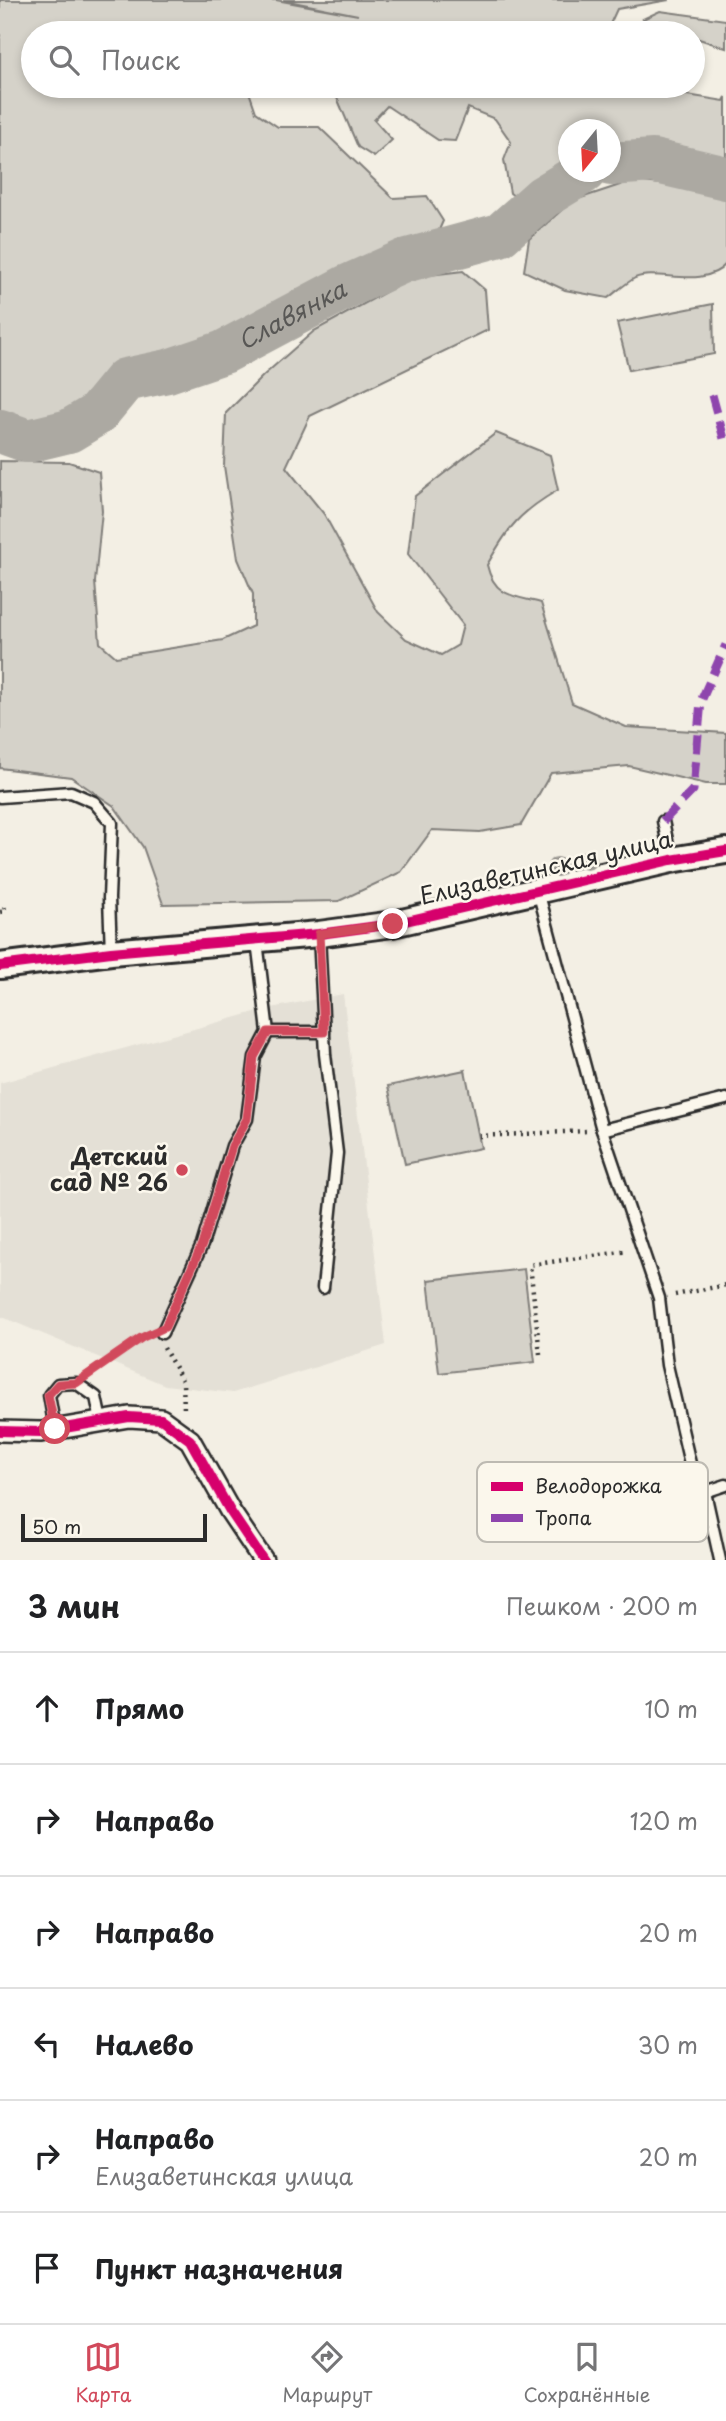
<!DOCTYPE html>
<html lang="ru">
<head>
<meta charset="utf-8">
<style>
	body { margin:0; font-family:"Playpen Sans",sans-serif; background:#f2f2f2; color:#202124 }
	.compass { position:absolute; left:558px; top:119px; width:63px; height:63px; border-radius:50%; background:#fff; box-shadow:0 4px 10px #0003; rotate:198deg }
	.scale { position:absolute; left:21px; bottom:18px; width:186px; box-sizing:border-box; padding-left:7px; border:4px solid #2b2b2b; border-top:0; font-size:19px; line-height:24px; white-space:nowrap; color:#2b2b2b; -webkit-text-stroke:5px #fbf7ec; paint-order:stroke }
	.stop { position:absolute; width:21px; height:21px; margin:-16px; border:5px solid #d1495b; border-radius:50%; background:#fff }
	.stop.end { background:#d1495b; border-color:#fff; box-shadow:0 2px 7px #0008 }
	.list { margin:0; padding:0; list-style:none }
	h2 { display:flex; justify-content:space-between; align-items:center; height:91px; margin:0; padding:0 28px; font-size:30px }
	h2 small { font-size:23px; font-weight:400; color:#757577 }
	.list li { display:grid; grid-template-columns:46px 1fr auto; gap:21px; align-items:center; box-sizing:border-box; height:112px; padding:0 28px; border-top:2px solid #e0e0e0 }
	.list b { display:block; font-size:26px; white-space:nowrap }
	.list p { margin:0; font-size:23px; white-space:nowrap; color:#757577 }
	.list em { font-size:23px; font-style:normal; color:#757577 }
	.icon { flex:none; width:38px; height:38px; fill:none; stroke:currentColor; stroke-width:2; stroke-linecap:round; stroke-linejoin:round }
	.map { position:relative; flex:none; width:726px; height:1560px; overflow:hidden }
	.search { position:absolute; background:#fff; box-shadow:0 4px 10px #0003; left:21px; right:21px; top:21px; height:77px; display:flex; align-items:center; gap:18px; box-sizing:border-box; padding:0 24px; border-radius:38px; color:#757577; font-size:26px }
	.sheet { height:763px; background:#fff }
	nav { display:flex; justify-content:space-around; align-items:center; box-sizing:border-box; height:98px; border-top:2px solid #e0e0e0; background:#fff; font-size:19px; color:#757577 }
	nav a { display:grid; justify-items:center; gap:4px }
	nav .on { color:#d1495b }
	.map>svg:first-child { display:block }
	.built { fill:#e4e0d6 }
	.green { fill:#d5d2c9; stroke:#807e7a; stroke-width:2 }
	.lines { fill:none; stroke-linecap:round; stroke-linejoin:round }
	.river { stroke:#aca9a2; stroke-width:44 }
	.service-casing { stroke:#2b2b2b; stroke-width:15 }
	.minor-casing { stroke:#2b2b2b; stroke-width:24 }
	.tertiary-casing { stroke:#2b2b2b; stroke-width:30 }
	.path { stroke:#2b2b2b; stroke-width:4.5; stroke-dasharray:2 5; stroke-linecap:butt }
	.service { stroke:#fbf7ec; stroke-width:10 }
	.minor { stroke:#fbf7ec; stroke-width:19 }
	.tertiary { stroke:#fbf7ec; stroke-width:24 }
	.quiet { stroke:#8e44ad; stroke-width:9; stroke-dasharray:18 9; stroke-linecap:butt }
	.cycleway-casing { stroke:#fbf7ec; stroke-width:15 }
	.cycleway { stroke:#d6006c; stroke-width:10 }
	.tree { fill:#9d9a94 }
	.route { stroke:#d1495b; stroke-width:9 }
	.poi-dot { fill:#d1495b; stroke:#fbf7ec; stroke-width:2.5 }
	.labels { text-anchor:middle; stroke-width:5; stroke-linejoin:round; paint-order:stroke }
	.street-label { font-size:23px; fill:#2b2b2b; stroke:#fbf7ec }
	.poi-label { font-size:23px; font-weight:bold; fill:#2b2b2b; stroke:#fbf7ec; text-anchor:end }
	.water-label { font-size:24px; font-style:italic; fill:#585755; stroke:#fbf7ec }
	.key { fill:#fbf7ec; stroke:#bdbab2; stroke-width:2 }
	.key-label { font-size:19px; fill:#2b2b2b }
</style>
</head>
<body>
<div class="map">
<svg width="726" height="1560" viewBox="0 0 726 1560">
	<rect width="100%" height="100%" fill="#f3efe4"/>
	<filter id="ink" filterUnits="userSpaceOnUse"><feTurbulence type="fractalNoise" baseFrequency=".0143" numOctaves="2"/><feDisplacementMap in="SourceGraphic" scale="14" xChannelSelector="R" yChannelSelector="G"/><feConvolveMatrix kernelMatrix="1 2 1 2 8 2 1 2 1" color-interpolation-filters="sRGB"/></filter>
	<g filter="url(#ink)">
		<polygon class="built" points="343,994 386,1345 233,1393 165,1385 0,1316 0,1083 266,1009"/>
		<g class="green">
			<polygon points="0,0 276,0 358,15 283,0 669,0 617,9 606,33 33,33 33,86 247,86 256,112 278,127 319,127 393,198 427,196 443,221 435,239 219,337 124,368 68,417 20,428 0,421"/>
			<polygon points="660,11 726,20 726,48 693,37 693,33 653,33 643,19"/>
			<polygon points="332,86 665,86 681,94 724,101 726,97 726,165 649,150 611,154 610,130 568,130 568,171 519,200 510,193 504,160 511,142 495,119 468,108 455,141 438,140 387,106 374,120 392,140 374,157 358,147"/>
			<path d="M632,181L691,187L726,197V264C703,290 657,268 635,278C626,283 616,292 608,298L565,290L524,271L529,239L572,201Z"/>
			<path d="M463,271L485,290L488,330L310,416L286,467L324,514L378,612L406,639L441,655L458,645L463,625L408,554L415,496L496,433L550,455L558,490C519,513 509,526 487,565C494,596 513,596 541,603L572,703L626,727L726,733V784H706L629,766L551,773L521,825L480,832L432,830L401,872L339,901L163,904L143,847L114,806L71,777L0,768V461L69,462L99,472L102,511L95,582L100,643L116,657L223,640L253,626V594L238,559L224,466L226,413L264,375L314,331L413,277Z"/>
			<polygon points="713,304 714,354 629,370 617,323"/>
			<polygon points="465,1070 481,1148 405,1164 388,1086"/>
			<polygon points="524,1269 535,1362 439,1373 428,1280"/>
		</g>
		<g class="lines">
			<g class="river">
				<polyline points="610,164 653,161 726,178"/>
				<path id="s1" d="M0,431L28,441L69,431L97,414L125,380L168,371L224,352L348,286L404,261L500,235L543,197L584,172"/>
			</g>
			<g class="service-casing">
				<g id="service">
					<polyline points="0,797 71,792 94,802 112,823 109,898 111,952"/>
					<polyline points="663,821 671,859"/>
					<polyline points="538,891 602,1130"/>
					<polyline points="319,935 325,1054 337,1153 323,1288"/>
					<polyline points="268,1032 324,1032"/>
					<polyline points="162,1333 202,1245 232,1146 247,1119 255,1057 268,1032 257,941"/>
					<polyline points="55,1429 49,1395 58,1384 76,1383 96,1397 101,1421"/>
					<polyline points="705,1492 726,1485"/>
					<polyline points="720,1560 705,1492 691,1468 667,1365 659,1298 602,1130 726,1099"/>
				</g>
			</g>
			<g class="minor-casing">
				<polyline id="minor" points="0,1431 41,1432 129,1417 161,1419 190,1440 230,1511 263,1560"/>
			</g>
			<g class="tertiary-casing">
				<polyline id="tertiary" points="0,966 111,952 319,934 393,924 671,860 726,851"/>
			</g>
			<g class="path">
				<polyline points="0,912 5,911 4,905"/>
				<polyline points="479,1136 587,1131"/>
				<polyline points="675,1295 726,1285"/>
				<polyline points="164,1348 183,1382 184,1410"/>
				<polyline points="540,1354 530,1265 628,1251"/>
				<polyline points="88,1374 148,1334"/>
			</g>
			<use href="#service" class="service"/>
			<use href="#minor" class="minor"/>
			<use href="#tertiary" class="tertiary"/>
			<g class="quiet">
				<polyline points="712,395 726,446"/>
				<polyline points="663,821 693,790 701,701 726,645"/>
			</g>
			<g class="cycleway-casing">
				<g id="cycleway">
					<polyline points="0,966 111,952 319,934 393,924 671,860 726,851"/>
					<polyline points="0,1431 41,1432 129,1417 161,1419 190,1440 230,1511 263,1560"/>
				</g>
			</g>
			<use href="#cycleway" class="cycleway"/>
		</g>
		<g class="tree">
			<circle cx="587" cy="860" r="10"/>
			<circle cx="557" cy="867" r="10"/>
		</g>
	</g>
	<g class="lines" filter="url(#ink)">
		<polyline class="route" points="55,1429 48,1395 58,1384 76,1383 141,1338 165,1327 202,1245 232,1146 247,1119 254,1057 268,1032 324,1032 319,934 393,924"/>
	</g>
	<circle class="poi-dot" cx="182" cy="1170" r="7"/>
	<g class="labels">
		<g class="street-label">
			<text transform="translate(546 868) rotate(-13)" y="8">Елизаветинская улица</text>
		</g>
		<g class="poi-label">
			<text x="168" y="1165">Детский<tspan x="168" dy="26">сад № 26</tspan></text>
		</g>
		<g class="water-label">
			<text dy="8" stroke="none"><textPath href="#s1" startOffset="329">Славянка</textPath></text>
		</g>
	</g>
	<rect x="477" y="1462" width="231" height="80" rx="10" class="key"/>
	<rect x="491" y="1482" width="32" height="9" fill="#d6006c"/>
	<rect x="491" y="1514" width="32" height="8" fill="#8e44ad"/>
	<g class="key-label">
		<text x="535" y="1493">Велодорожка</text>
		<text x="535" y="1525">Тропа</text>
	</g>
</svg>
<svg class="compass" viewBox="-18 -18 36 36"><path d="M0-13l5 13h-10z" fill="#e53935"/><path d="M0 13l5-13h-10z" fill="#757577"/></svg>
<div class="scale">50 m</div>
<div class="stop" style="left:55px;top:1429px"></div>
<div class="stop end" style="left:393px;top:924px"></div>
<div class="search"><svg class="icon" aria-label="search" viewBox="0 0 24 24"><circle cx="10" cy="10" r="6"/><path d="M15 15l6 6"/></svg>Поиск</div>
</div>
<section class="sheet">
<h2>3 мин<small>Пешком · 200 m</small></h2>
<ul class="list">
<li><svg class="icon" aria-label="ahead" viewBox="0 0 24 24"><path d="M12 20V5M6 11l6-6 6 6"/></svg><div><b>Прямо</b></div><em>10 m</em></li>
<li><svg class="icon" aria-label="right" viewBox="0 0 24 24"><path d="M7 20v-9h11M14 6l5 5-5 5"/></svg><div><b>Направо</b></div><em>120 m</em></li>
<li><svg class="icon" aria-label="right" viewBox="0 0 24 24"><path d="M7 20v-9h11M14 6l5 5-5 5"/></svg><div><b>Направо</b></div><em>20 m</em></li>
<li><svg class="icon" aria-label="left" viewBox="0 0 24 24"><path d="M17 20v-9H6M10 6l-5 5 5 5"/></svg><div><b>Налево</b></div><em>30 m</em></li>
<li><svg class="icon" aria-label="right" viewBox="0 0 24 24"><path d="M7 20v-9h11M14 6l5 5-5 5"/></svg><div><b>Направо</b><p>Елизаветинская улица</p></div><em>20 m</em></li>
<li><svg class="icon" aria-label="arrive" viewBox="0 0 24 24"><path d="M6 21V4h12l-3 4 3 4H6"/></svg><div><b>Пункт назначения</b></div></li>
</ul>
</section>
<nav>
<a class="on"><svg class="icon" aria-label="map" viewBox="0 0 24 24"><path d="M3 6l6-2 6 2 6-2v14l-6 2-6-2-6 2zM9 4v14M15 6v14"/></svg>Карта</a>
<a><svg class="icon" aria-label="directions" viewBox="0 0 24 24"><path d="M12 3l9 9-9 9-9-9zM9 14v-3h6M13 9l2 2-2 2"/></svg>Маршрут</a>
<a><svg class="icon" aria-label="saved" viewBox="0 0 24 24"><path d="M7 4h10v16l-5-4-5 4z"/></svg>Сохранённые</a>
</nav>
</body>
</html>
